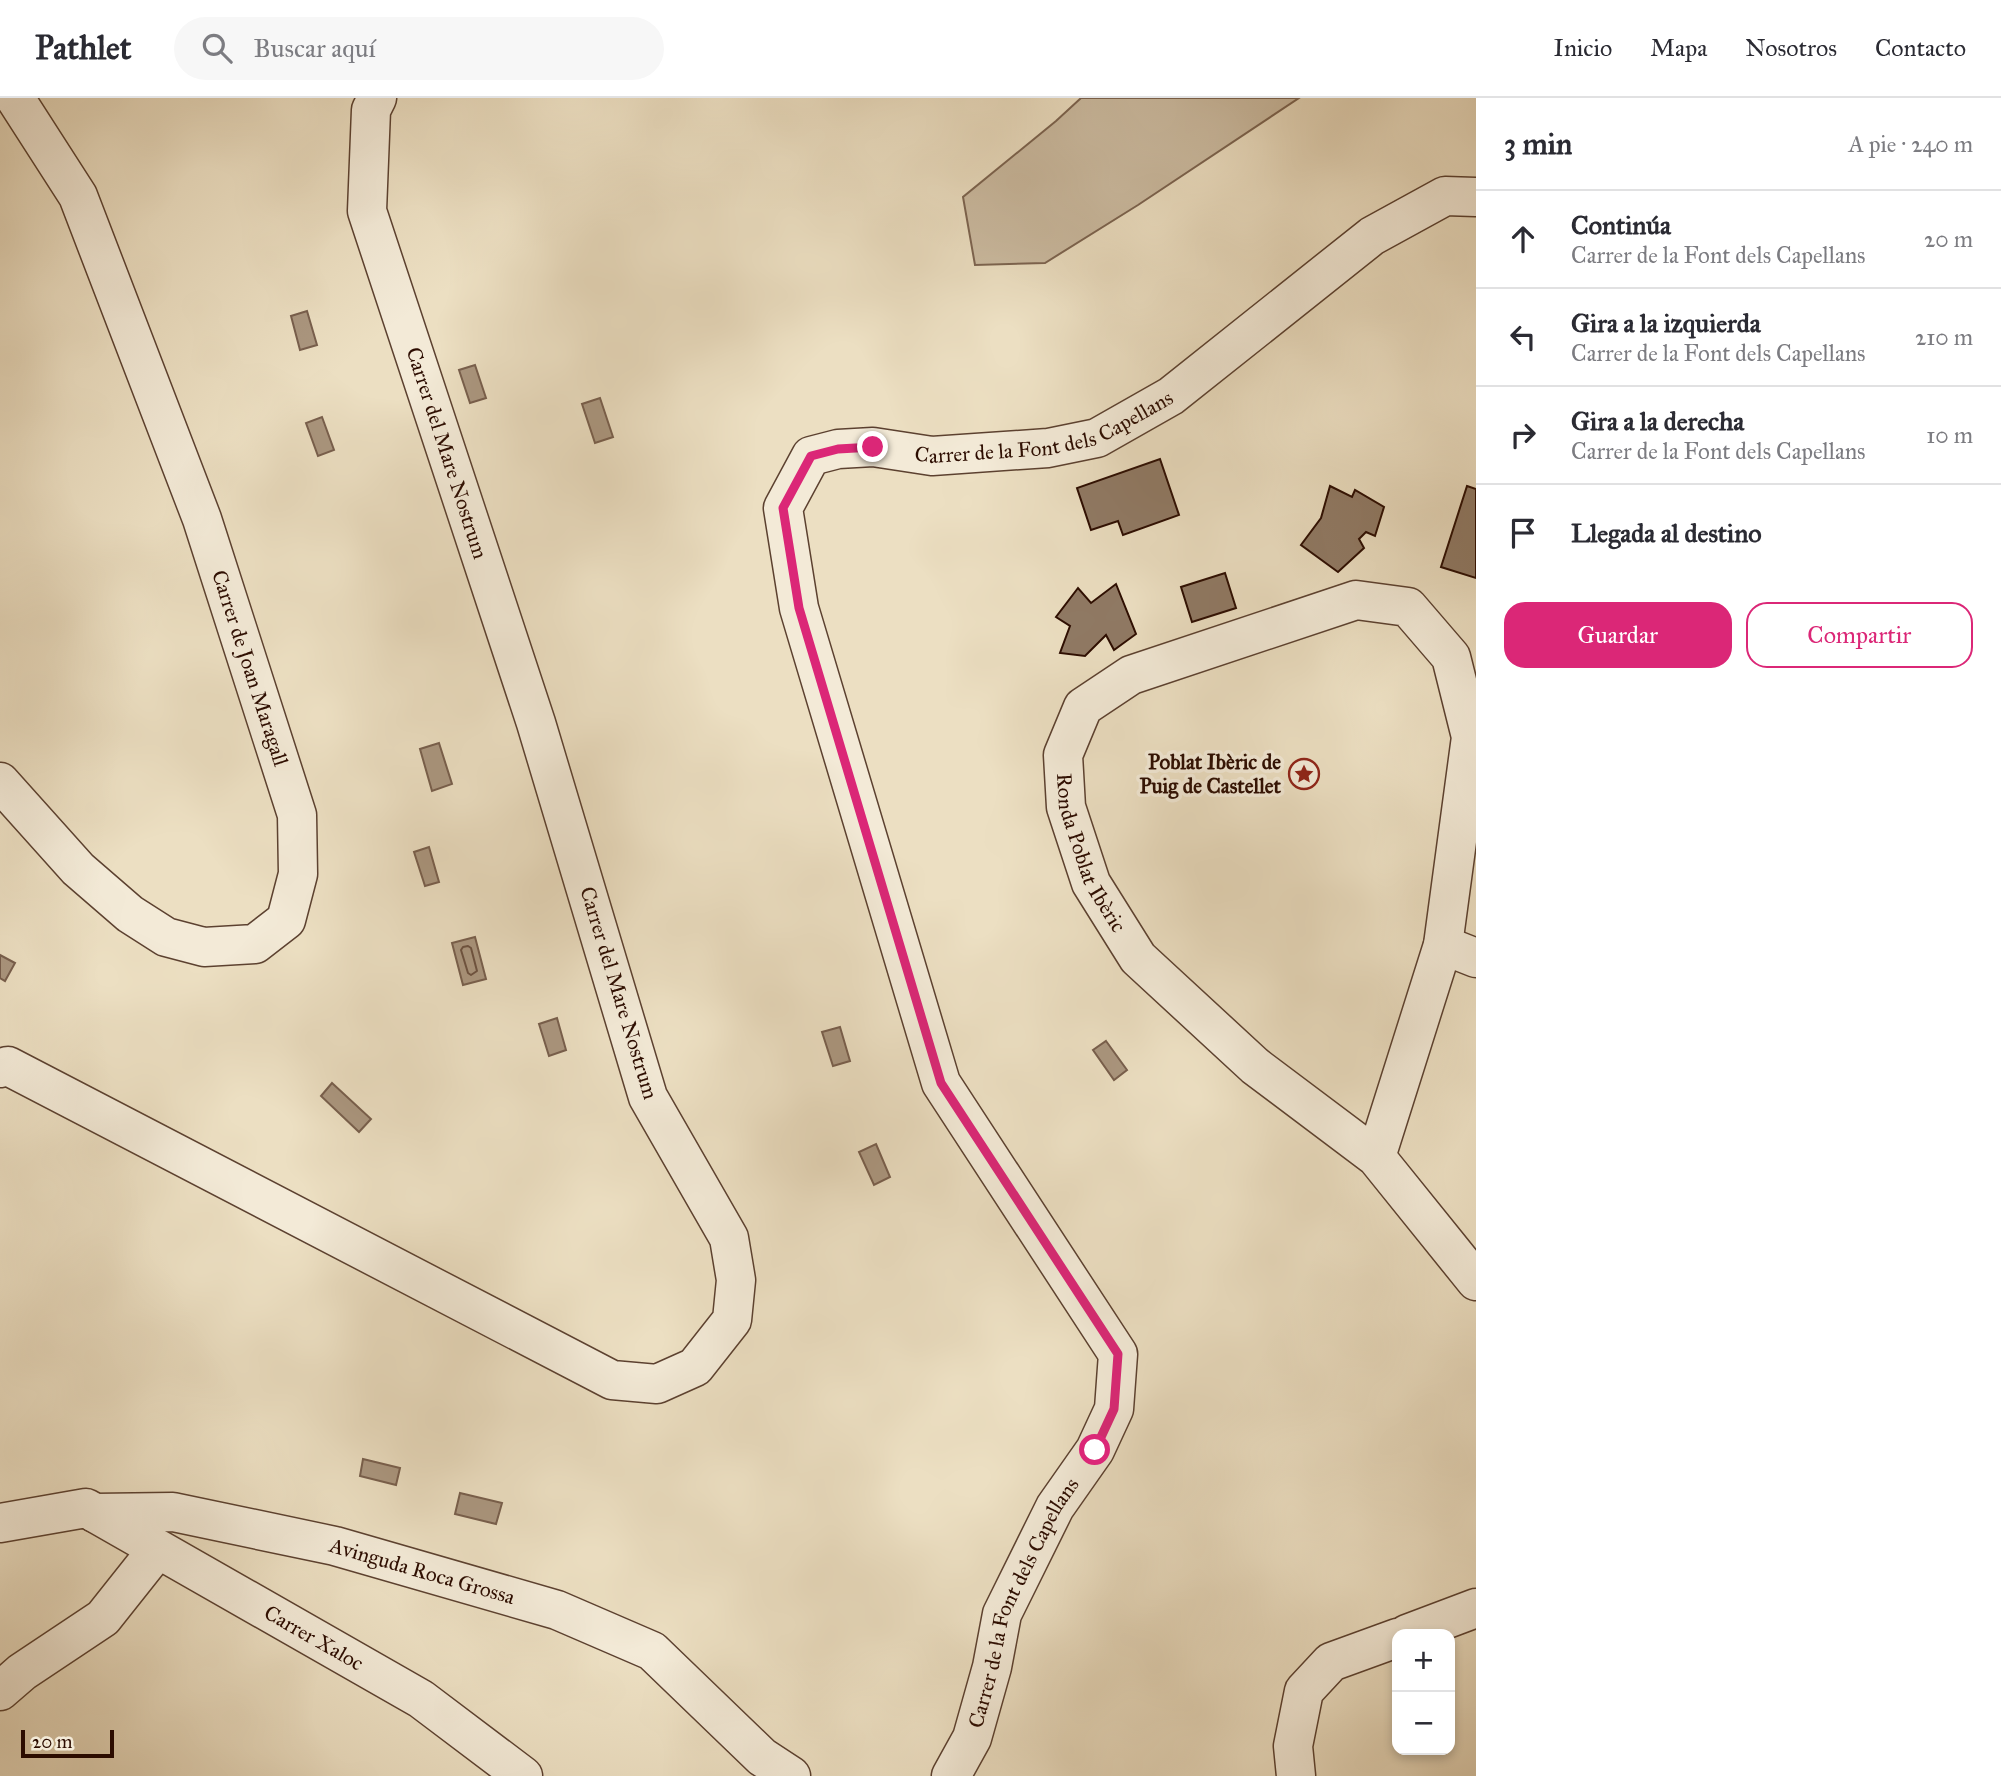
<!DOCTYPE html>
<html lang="es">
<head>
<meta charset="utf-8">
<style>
	body { margin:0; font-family:"IM FELL Great Primer",serif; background:#f7f7f7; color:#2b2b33 }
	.controls { position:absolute; right:21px; bottom:21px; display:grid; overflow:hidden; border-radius:14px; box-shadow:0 4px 10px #0003 }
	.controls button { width:63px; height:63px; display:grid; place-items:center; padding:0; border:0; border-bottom:2px solid #e1e1e2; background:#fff; color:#2b2b33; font:35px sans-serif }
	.scale { position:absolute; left:21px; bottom:18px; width:93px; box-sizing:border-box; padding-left:7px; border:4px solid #2c0c00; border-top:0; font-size:19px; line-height:24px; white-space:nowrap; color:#2c0c00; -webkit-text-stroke:5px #f3ead7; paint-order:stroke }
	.stop { position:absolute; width:21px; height:21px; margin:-16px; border:5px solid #db2777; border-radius:50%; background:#fff }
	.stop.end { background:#db2777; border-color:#fff; box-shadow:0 2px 7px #0008 }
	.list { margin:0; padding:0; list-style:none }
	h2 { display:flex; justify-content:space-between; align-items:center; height:91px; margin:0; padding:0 28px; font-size:30px }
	h2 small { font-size:23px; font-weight:400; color:#7c7c81 }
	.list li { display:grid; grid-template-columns:46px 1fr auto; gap:21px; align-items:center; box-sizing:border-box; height:98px; padding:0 28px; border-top:2px solid #e1e1e2 }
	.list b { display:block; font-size:26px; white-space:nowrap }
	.list p { margin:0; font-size:23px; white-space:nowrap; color:#7c7c81 }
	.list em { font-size:23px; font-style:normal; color:#7c7c81 }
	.actions { display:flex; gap:14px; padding:21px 28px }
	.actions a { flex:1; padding:16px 0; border:2px solid #db2777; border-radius:21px; text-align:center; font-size:24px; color:#db2777 }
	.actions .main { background:#db2777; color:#fff }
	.icon { flex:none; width:38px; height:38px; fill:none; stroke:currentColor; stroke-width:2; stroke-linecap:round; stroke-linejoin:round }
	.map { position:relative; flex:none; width:1476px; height:1678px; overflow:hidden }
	header { display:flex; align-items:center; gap:42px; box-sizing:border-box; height:98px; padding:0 35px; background:#fff; border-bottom:2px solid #e1e1e2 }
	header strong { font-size:33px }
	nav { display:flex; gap:38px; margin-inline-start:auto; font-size:24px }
	.search { width:490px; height:63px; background:#f7f7f7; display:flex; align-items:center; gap:18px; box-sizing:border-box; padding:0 24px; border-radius:38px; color:#7c7c81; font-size:26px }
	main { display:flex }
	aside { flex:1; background:#fff }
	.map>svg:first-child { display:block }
	.green { fill:#cbbba1; stroke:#7c6450; stroke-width:2 }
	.water { fill:#ab9780; stroke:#785f4d; stroke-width:2 }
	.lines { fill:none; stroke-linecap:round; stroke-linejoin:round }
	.shore { stroke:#6c5240; stroke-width:2 }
	.building { fill:#907a65; stroke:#2c0c00; stroke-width:2 }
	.minor-casing { stroke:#5c4130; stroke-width:41 }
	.minor { stroke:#f3ead7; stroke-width:38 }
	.route { stroke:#db2777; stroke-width:9 }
	.labels { text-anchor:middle; stroke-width:7; stroke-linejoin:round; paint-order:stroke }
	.street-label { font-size:21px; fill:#2c0c00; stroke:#f3ead7 }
	.poi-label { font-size:21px; font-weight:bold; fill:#2c0c00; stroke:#f3ead7; text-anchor:end }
</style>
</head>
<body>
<header>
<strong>Pathlet</strong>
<div class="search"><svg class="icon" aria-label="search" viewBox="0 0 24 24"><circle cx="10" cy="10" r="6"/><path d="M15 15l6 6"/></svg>Buscar aquí</div>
<nav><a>Inicio</a><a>Mapa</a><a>Nosotros</a><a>Contacto</a></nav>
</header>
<main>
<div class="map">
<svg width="1476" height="1678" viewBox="0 0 1476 1678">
	<rect width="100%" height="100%" fill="#ecdfc2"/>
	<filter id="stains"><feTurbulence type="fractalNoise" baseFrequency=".00286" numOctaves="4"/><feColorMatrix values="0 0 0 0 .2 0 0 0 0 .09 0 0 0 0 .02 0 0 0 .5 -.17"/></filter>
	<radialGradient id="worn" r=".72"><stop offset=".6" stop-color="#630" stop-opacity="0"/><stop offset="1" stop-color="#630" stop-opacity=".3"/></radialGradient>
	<polygon class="green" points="1081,0 1299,0 1138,107 1045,165 975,167 963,99 1056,23"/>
	<g class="water">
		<polygon points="307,213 317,247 300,252 291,218"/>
		<polygon points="475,267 486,300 470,305 459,272"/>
		<polygon points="600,300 613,339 595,345 582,306"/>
		<polygon points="322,319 334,352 318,358 306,325"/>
		<polygon points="439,645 452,686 432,693 420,651"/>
		<polygon points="429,749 439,784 425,788 414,754"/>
		<polygon points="475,839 486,881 463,887 452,845"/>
		<polygon points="0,857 15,865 5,883 0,880"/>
		<polygon points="557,920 566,952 549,958 539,926"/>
		<polygon points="840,929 850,963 833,968 822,934"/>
		<polygon points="1106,943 1127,972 1114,982 1093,952"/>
		<polygon points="332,985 371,1021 359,1034 321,998"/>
		<polygon points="876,1046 890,1079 874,1087 859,1054"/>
		<polygon points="363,1361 400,1370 396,1387 360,1378"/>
		<polygon points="460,1395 502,1405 496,1426 455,1416"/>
	</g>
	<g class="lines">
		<polygon class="shore" points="468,848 471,850 477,873 471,877 468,875 461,852 463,849"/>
	</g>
	<g class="building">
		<polygon points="1160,361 1179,417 1123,437 1118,423 1091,432 1077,390"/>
		<polygon points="1330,388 1352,399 1355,392 1384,409 1375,438 1366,434 1359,441 1364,450 1338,474 1301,447 1321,420"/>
		<polygon points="1467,388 1476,391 1476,480 1441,469"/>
		<polygon points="1225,475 1236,510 1192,524 1181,489"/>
		<polygon points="1116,486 1136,536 1114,552 1106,537 1085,558 1060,555 1070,528 1056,519 1078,490 1091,505"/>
	</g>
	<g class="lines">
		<g class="minor-casing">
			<g id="minor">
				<polyline points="0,684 78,771 130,816 166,839 204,849 255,846 286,822 298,776 297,717 202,421 78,98 15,0"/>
				<polyline points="1443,847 1476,860"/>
				<polyline points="0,970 8,968 612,1282 657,1286 695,1269 732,1222 736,1182 729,1140 648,999 536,625 367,113 371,12 377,0"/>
				<path id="s1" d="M1376,1059L1443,847L1471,639L1451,559L1408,509L1356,502L1131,577L1083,609L1063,657L1066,709L1091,785L1138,860L1255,968L1376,1059L1476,1183"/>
				<path id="s2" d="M95,1415L421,1601L523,1678"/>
				<path id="s3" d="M0,1425L86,1410L95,1415L173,1414L335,1448L557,1512L652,1553L762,1659L791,1678"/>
				<polyline points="1407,1536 1476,1510"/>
				<polyline points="0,1593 22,1574 103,1520 157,1452"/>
				<path id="s4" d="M951,1678L972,1640L992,1569L1002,1516L1055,1409L1095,1352L1114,1311L1118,1256L941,985L799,510L783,410L811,358L838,351L873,349L932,358L1048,350L1097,340L1171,298L1372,138L1445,98L1476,99"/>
				<polyline points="1296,1678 1293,1648 1304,1593 1331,1564 1397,1540"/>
			</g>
		</g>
		<use href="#minor" class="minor"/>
	</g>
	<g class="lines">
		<polyline class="route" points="873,349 838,351 811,358 783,410 799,510 941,985 1118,1256 1114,1311 1095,1352"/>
	</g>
	<defs>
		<g id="sight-ring" transform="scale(1.575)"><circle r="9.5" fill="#f3ead7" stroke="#8f2418" stroke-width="1.5"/><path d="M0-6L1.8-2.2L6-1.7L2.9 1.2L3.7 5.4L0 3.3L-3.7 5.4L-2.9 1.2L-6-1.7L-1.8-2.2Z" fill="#8f2418"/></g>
	</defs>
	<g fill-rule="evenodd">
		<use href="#sight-ring" x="1304" y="676"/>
	</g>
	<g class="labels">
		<g class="street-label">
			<text dy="7" stroke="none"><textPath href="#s4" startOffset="1680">Carrer de la Font dels Capellans</textPath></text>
			<text transform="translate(447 355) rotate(72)" y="7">Carrer del Mare Nostrum</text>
			<text transform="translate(250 570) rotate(72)" y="7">Carrer de Joan Maragall</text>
			<text dy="7" stroke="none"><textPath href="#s1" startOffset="1083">Ronda Poblat Ibèric</textPath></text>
			<text transform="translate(619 895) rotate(73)" y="7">Carrer del Mare Nostrum</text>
			<text dy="7" stroke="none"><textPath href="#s3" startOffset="432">Avinguda Roca Grossa</textPath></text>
			<text dy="7" stroke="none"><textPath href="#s4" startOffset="189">Carrer de la Font dels Capellans</textPath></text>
			<text dy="7" stroke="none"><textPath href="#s2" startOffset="252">Carrer Xaloc</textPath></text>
		</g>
		<g class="poi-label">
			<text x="1281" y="671">Poblat Ibèric de<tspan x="1281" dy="24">Puig de Castellet</tspan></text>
		</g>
	</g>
	<rect width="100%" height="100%" filter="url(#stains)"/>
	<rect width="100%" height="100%" fill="url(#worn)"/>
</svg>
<div class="controls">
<button>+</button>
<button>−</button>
</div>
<div class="scale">20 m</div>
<div class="stop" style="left:1095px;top:1352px"></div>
<div class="stop end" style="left:873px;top:349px"></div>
</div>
<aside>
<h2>3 min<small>A pie · 240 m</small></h2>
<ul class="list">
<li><svg class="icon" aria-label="ahead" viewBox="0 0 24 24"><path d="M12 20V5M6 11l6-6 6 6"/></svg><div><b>Continúa</b><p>Carrer de la Font dels Capellans</p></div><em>20 m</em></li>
<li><svg class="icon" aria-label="left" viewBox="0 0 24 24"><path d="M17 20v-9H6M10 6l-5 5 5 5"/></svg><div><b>Gira a la izquierda</b><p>Carrer de la Font dels Capellans</p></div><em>210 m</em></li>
<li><svg class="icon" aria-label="right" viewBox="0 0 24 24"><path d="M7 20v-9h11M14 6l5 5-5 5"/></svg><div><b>Gira a la derecha</b><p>Carrer de la Font dels Capellans</p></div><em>10 m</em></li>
<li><svg class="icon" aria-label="arrive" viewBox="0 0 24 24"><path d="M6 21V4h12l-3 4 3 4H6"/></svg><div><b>Llegada al destino</b></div></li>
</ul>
<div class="actions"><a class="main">Guardar</a><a>Compartir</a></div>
</aside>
</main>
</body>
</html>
